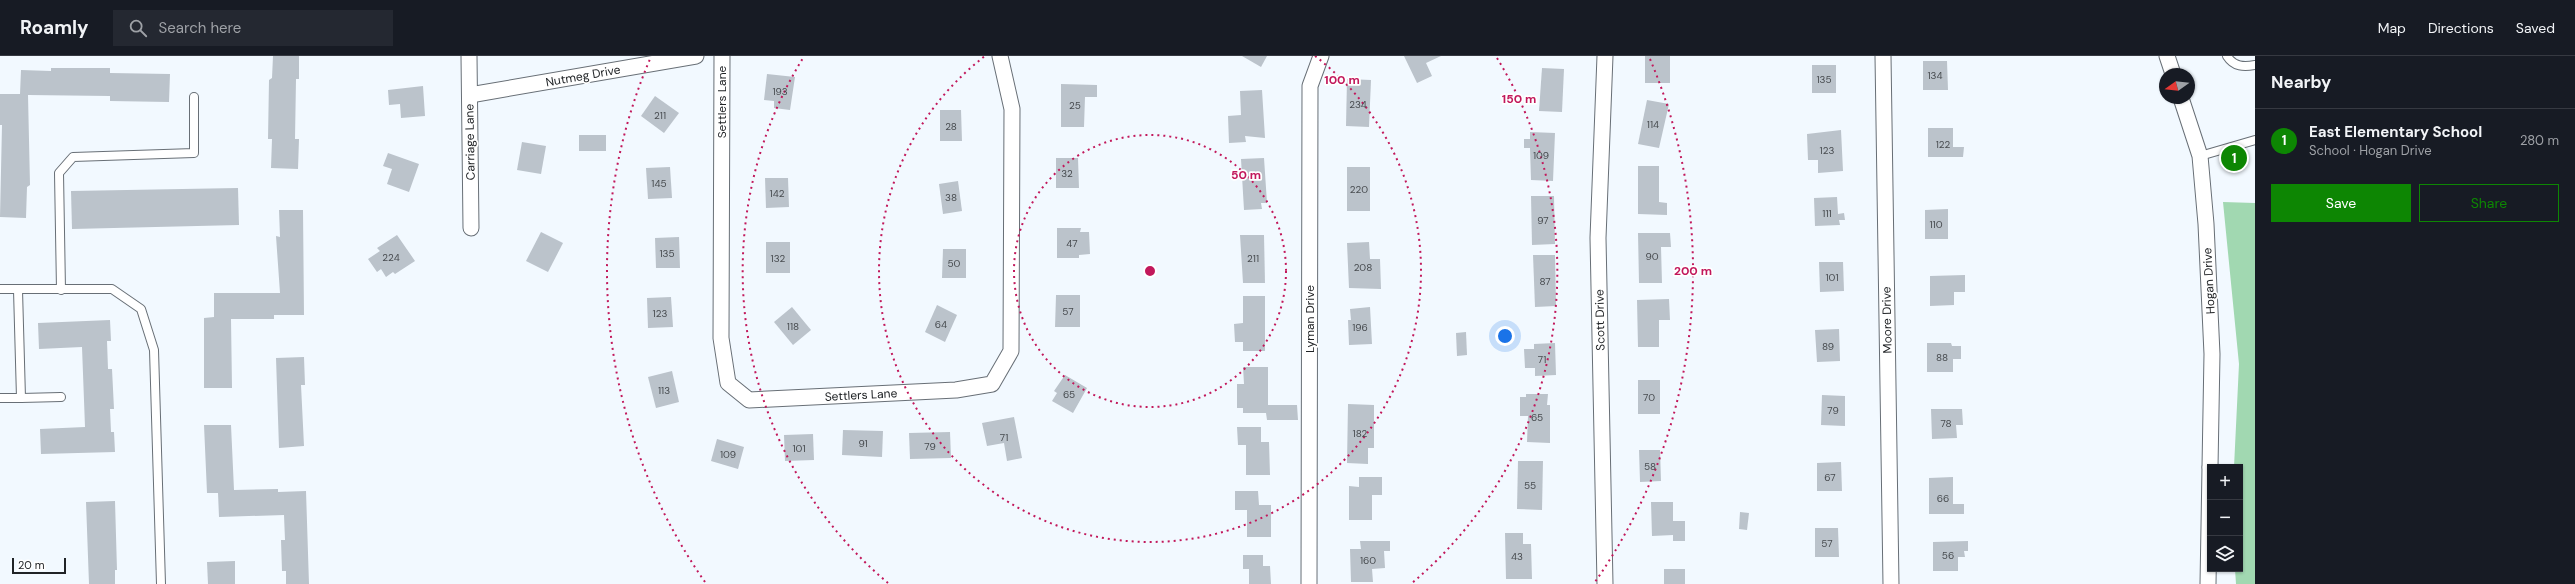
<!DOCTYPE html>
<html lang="en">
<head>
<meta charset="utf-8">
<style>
	body { margin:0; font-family:"DM Sans",sans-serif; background:#242831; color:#f1f3f6 }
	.controls { position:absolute; right:12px; bottom:12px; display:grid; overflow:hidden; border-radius:0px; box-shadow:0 1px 3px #0004 }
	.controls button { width:36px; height:36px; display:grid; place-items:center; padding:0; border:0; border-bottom:1px solid #363941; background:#171b24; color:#f1f3f6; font:20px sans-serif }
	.compass { position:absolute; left:2159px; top:12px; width:36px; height:36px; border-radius:50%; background:#171b24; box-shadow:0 1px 3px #0004; rotate:255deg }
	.scale { position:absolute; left:12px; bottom:10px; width:54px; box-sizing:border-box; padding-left:4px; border:2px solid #202326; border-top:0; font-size:11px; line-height:14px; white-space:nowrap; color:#202326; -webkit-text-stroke:3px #fff; paint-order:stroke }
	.you { position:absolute; left:1505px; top:280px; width:14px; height:14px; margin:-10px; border:3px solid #fff; border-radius:50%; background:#1a73e8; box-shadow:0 0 0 6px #1a73e833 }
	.badge { display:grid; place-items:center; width:26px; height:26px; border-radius:50%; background:#0d8603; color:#fff; font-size:13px; font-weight:700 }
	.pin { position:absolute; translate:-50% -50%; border:2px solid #fff; box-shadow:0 1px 4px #0006 }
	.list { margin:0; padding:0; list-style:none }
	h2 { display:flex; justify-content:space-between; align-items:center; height:52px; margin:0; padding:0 16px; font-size:17px }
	h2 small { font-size:13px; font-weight:400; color:#9ea1a6 }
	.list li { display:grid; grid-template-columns:26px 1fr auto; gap:12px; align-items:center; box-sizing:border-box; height:64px; padding:0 16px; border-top:1px solid #363941 }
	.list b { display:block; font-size:15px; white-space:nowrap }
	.list p { margin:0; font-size:13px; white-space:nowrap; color:#9ea1a6 }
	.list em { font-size:13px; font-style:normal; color:#9ea1a6 }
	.actions { display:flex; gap:8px; padding:12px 16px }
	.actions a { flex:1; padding:9px 0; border:1px solid #0d8603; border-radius:0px; text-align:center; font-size:14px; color:#0d8603 }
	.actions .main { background:#0d8603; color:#fff }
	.icon { flex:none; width:22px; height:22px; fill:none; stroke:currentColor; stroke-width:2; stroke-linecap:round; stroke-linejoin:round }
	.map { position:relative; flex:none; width:2255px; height:528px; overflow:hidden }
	header { display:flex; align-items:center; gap:24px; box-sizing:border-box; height:56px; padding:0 20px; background:#171b24; border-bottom:1px solid #363941 }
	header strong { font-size:19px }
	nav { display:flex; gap:22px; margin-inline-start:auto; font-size:14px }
	.search { width:280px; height:36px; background:#242831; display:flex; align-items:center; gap:10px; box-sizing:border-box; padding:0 14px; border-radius:0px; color:#9ea1a6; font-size:15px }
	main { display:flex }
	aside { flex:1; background:#171b24 }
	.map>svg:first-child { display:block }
	.forest { fill:#a1d8b1 }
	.building { fill:#bbc3cb }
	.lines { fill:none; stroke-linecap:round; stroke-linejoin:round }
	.lane-casing { stroke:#686f76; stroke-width:10 }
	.street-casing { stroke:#686f76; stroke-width:17 }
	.lane { stroke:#fff; stroke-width:8 }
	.street { stroke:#fff; stroke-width:15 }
	.ring { fill:none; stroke:#c2185b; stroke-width:2; stroke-dasharray:2 4 }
	.labels { text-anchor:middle; stroke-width:3.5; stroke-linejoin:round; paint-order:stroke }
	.number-label { font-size:10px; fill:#474b4f }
	.street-label { font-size:12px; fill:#202326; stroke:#fff }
	.centre { fill:#c2185b; stroke:#fff; stroke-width:2 }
	.ring-label { font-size:12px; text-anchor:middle; font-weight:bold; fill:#c2185b; stroke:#fff; stroke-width:3.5; stroke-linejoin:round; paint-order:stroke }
</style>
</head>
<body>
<header>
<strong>Roamly</strong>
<div class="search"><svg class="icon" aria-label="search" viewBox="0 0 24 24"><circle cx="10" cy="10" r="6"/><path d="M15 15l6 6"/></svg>Search here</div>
<nav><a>Map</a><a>Directions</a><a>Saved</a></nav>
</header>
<main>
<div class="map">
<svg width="2255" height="528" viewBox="0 0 2255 528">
	<rect width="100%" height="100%" fill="#f2f9ff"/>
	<polygon class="forest" points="2223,146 2255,147 2255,528 2236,528 2235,513 2240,513 2240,411 2234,411 2239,308"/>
	<g class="building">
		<polygon points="273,0 299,0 299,23 296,23 295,83 299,83 298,113 271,112 272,83 268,83 269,24 272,22"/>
		<polygon points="1242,0 1267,0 1261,11"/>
		<polygon points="1404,0 1441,0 1426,7 1432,20 1417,27"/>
		<rect x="1645" y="0" width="25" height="27"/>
		<polygon points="1923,5 1947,5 1948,34 1923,34"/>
		<rect x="1812" y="9" width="24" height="28"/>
		<polygon points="51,12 110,12 110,17 170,18 169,46 110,45 110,40 28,39 30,129 27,131 26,162 0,161 2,69 0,69 0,38 20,38 21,14 51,15"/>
		<polygon points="1542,12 1564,13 1562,56 1539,55"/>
		<polygon points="767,18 795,21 790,54 774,52 774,45 764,44"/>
		<polygon points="1347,23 1371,24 1369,71 1346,70"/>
		<polygon points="1061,28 1097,29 1097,41 1085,41 1084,71 1061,71"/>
		<polygon points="423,30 425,60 401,62 400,48 389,49 388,34"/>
		<polygon points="1262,34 1265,82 1245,80 1246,86 1229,87 1228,60 1241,59 1240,35"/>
		<polygon points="655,40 679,57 664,77 641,60"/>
		<polygon points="1647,44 1669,48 1659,92 1638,88"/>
		<polygon points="940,54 961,54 962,85 940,85"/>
		<polygon points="1928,72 1953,72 1953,91 1964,91 1963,101 1928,101"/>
		<polygon points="1841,74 1843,115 1818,117 1818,104 1808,104 1807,78"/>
		<polygon points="1530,76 1555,77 1553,125 1531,124 1530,92 1524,92 1524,83 1530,83"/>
		<rect x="579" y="79" width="27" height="16"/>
		<polygon points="522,86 546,90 541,118 517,114"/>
		<polygon points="388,97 419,108 409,136 387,128 392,113 383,110"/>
		<polygon points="1056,102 1078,102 1079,132 1056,132"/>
		<polygon points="1264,102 1267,147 1261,147 1262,153 1244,154 1241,103"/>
		<polygon points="1638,110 1659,110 1659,146 1667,147 1667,159 1638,158"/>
		<polygon points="670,111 672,142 648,143 646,112"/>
		<rect x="1347" y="111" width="23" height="44"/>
		<polygon points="765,122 788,122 789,151 766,152"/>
		<polygon points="958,125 962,155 943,158 939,128"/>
		<polygon points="238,132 239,169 72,173 71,135"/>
		<polygon points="1531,140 1554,140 1555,188 1532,189"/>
		<polygon points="1837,141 1838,158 1844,157 1845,164 1839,164 1840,169 1815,170 1814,142"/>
		<polygon points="1948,153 1948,183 1925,183 1925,154"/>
		<polygon points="279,154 303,154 304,259 274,259 274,263 231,263 232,332 204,332 204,262 214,261 214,237 280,237 276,180 280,181"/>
		<polygon points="1057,172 1081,172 1080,176 1089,176 1090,198 1079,199 1079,202 1057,202"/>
		<polygon points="541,176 563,187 548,216 526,205"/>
		<polygon points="1638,177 1670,177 1671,191 1661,191 1662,227 1639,227"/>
		<polygon points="397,179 415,205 395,218 393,216 386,221 381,213 377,216 368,203 380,195 377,192"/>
		<polygon points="1240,179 1264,179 1265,227 1243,227"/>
		<polygon points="679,181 680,212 656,212 655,182"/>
		<rect x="766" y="186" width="24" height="31"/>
		<polygon points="1369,186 1370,203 1380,203 1381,233 1349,232 1347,187"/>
		<polygon points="943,193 966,193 966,222 942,222"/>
		<polygon points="1533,199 1555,199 1556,250 1535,251"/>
		<polygon points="1819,206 1843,206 1844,235 1820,236"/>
		<polygon points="1965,219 1965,236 1954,236 1954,249 1930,250 1930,220"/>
		<polygon points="1056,239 1080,239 1080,271 1055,271"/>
		<polygon points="1243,240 1265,240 1265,295 1243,295 1243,286 1235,286 1234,268 1243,267"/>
		<polygon points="671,241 673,271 648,272 647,242"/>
		<polygon points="1669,243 1670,264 1659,264 1659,291 1638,291 1637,244"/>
		<polygon points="937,249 957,259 945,286 925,276"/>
		<polygon points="792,251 811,274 793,289 774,266"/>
		<polygon points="1370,251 1372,288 1349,289 1348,264 1351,264 1350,253"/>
		<polygon points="110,264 111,285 107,285 108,313 112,313 114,353 110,353 111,376 114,376 115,396 41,398 40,373 85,371 82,291 39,293 38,267"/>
		<polygon points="1839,273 1840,305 1817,306 1815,274"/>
		<polygon points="1466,276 1467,299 1457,300 1456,277"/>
		<polygon points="1555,287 1556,319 1535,320 1535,312 1525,312 1524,293 1534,293 1534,288"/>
		<polygon points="1927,287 1951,287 1952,290 1961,290 1961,303 1953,303 1953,316 1927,316"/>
		<polygon points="304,301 305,329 301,329 304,390 279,392 276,302"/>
		<polygon points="1243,311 1268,311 1268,349 1297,349 1298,364 1267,364 1266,357 1243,357 1243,352 1237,352 1237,328 1244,328"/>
		<polygon points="672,315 679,346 656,352 648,321"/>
		<polygon points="1065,319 1087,332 1073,357 1052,345 1057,337 1054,335"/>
		<rect x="1638" y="324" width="22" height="34"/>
		<polygon points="1526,338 1548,338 1547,349 1550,349 1550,387 1527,386 1528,360 1520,360 1520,341 1526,341"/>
		<polygon points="1822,339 1845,340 1845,370 1821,369"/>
		<polygon points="1348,348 1374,349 1374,392 1368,392 1368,408 1347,407"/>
		<polygon points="1931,353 1962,353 1963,369 1956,369 1957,382 1932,383"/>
		<polygon points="1014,361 1022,402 1007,405 1004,387 987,390 982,367"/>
		<polygon points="204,369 231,369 234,434 278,433 278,436 306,435 309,528 286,528 286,515 282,515 281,484 285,484 284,459 219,461 218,437 207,437"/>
		<polygon points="1237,371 1261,371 1261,386 1269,386 1270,419 1246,419 1246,389 1238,389"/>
		<polygon points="843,374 883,375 882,401 842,399"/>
		<polygon points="950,376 951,402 910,403 909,377"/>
		<polygon points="813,378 814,404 785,405 784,379"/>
		<polygon points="717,383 744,391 738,413 711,405"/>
		<polygon points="1639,394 1660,394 1661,425 1640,426"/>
		<polygon points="1518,405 1543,405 1542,454 1517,453"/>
		<polygon points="1841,406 1842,435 1817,435 1817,407"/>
		<polygon points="1359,421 1382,421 1382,439 1372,439 1372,464 1349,464 1349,430 1359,431"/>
		<polygon points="1953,421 1953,448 1964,448 1964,458 1929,458 1929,422"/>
		<polygon points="1235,435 1258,435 1259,449 1271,449 1271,481 1247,481 1247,454 1235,454"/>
		<polygon points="115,445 117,514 115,514 115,528 89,528 86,446"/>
		<polygon points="1651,446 1673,446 1673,465 1685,465 1685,485 1673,485 1673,479 1652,480"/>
		<polygon points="1740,456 1749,457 1747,474 1739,473"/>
		<polygon points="1815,472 1838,472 1839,501 1815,501"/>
		<polygon points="1505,477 1523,477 1523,488 1531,488 1532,523 1506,523"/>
		<polygon points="1360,485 1390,485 1390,495 1384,495 1385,512 1372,513 1373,526 1351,526 1350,493 1361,493"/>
		<polygon points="1968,485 1968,495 1964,495 1965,501 1958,501 1958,515 1933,515 1933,486"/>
		<polygon points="1243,499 1263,499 1263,510 1270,510 1271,528 1249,528 1249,513 1243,513"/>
		<polygon points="235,505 235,528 208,528 207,506"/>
		<rect x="1664" y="513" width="21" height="15"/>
	</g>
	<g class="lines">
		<g class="lane-casing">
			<g id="lane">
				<path d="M2227,0C2234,11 2244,11 2255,9"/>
				<polyline points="2200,100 2255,84"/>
				<polyline points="0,233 112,233 141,253 154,294 161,528"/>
				<polyline points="61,234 59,117 73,101 194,97 194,41"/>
				<polyline points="0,342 21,342 18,234"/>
				<polyline points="21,342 61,341"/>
			</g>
		</g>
		<g class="street-casing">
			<g id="street">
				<polyline points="469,0 471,172"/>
				<polyline points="722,0 721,282 728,327 749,344 956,334 992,328 1011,295 1012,53 1000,0"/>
				<polyline points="1883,0 1891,528"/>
				<polyline points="2167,0 2173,18"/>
				<polyline points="470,39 696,0"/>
				<polyline points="2181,42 2200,100 2206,168 2212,298 2210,411"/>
				<polyline points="1309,528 1310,30 1321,0"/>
				<polyline points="1605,528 1598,182 1605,0"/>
				<polyline points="2208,528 2210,412"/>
			</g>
		</g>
		<use href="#lane" class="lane"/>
		<use href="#street" class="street"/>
	</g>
	<g class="ring">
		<circle cx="1150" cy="215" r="136"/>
		<path d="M1315 0A271 271 0 1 1 985 0"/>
		<path d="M888 527A407 407 0 0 1 803 2M1497 2A407 407 0 0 1 1412 527"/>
		<path d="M705 526A543 543 0 0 1 650 3M1650 3A543 543 0 0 1 1595 526"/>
	</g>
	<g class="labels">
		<g class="number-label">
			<text x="1935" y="23">134</text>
			<text x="1824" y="27">135</text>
			<text x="780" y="39">193</text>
			<text x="1358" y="52">234</text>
			<text x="1075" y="53">25</text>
			<text x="660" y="63">211</text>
			<text x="1653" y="72">114</text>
			<text x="951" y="74">28</text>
			<text x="1943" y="92">122</text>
			<text x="1827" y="98">123</text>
			<text x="1541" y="103">109</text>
			<text x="1067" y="121">32</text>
			<text x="659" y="131">145</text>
			<text x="1359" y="137">220</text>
			<text x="777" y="141">142</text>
			<text x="951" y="145">38</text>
			<text x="1827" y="161">111</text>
			<text x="1543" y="168">97</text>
			<text x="1936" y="172">110</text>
			<text x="1072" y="191">47</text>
			<text x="667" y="201">135</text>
			<text x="1652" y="204">90</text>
			<text x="391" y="205">224</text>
			<text x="778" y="206">132</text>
			<text x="1253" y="206">211</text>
			<text x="954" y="211">50</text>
			<text x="1363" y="215">208</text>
			<text x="1832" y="225">101</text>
			<text x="1545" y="229">87</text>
			<text x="1068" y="259">57</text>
			<text x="660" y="261">123</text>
			<text x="941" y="272">64</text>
			<text x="793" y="274">118</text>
			<text x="1360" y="275">196</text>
			<text x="1828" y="294">89</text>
			<text x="1942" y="305">88</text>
			<text x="1542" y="307">71</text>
			<text x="664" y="338">113</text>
			<text x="1069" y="342">65</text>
			<text x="1649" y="345">70</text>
			<text x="1833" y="358">79</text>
			<text x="1537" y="365">65</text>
			<text x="1946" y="371">78</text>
			<text x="1360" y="381">182</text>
			<text x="1004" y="385">71</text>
			<text x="863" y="391">91</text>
			<text x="930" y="394">79</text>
			<text x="799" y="396">101</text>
			<text x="728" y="402">109</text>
			<text x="1650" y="414">58</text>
			<text x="1830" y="425">67</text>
			<text x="1530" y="433">55</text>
			<text x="1943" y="446">66</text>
			<text x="1827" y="491">57</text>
			<text x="1948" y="503">56</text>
			<text x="1517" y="504">43</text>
			<text x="1368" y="508">160</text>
		</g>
		<g class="street-label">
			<text transform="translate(583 20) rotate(-10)" y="4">Nutmeg Drive</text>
			<text transform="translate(722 46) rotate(-90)" y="4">Settlers Lane</text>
			<text transform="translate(470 86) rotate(-91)" y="4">Carriage Lane</text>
			<text transform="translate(2209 225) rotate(-93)" y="4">Hogan Drive</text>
			<text transform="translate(1310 263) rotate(-90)" y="4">Lyman Drive</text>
			<text transform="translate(1600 264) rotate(-91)" y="4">Scott Drive</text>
			<text transform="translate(1887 264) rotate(-91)" y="4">Moore Drive</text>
			<text transform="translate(861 339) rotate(-3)" y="4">Settlers Lane</text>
		</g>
	</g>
	<circle cx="1150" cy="215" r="6" class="centre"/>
	<g class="ring-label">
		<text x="1342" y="28">100 m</text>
		<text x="1519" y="47">150 m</text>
		<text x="1246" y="123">50 m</text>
		<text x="1693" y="219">200 m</text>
	</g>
</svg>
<div class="controls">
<button>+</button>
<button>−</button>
<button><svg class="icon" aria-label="layers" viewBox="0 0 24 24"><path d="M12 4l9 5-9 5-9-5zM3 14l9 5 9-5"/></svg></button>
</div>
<svg class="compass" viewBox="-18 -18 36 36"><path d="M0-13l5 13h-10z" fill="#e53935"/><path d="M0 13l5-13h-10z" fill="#9ea1a6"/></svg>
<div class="scale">20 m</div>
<div class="you"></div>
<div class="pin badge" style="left:2234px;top:102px">1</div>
</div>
<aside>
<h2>Nearby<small></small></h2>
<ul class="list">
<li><span class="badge">1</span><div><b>East Elementary School</b><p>School · Hogan Drive</p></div><em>280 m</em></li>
</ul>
<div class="actions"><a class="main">Save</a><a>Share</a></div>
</aside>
</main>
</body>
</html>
